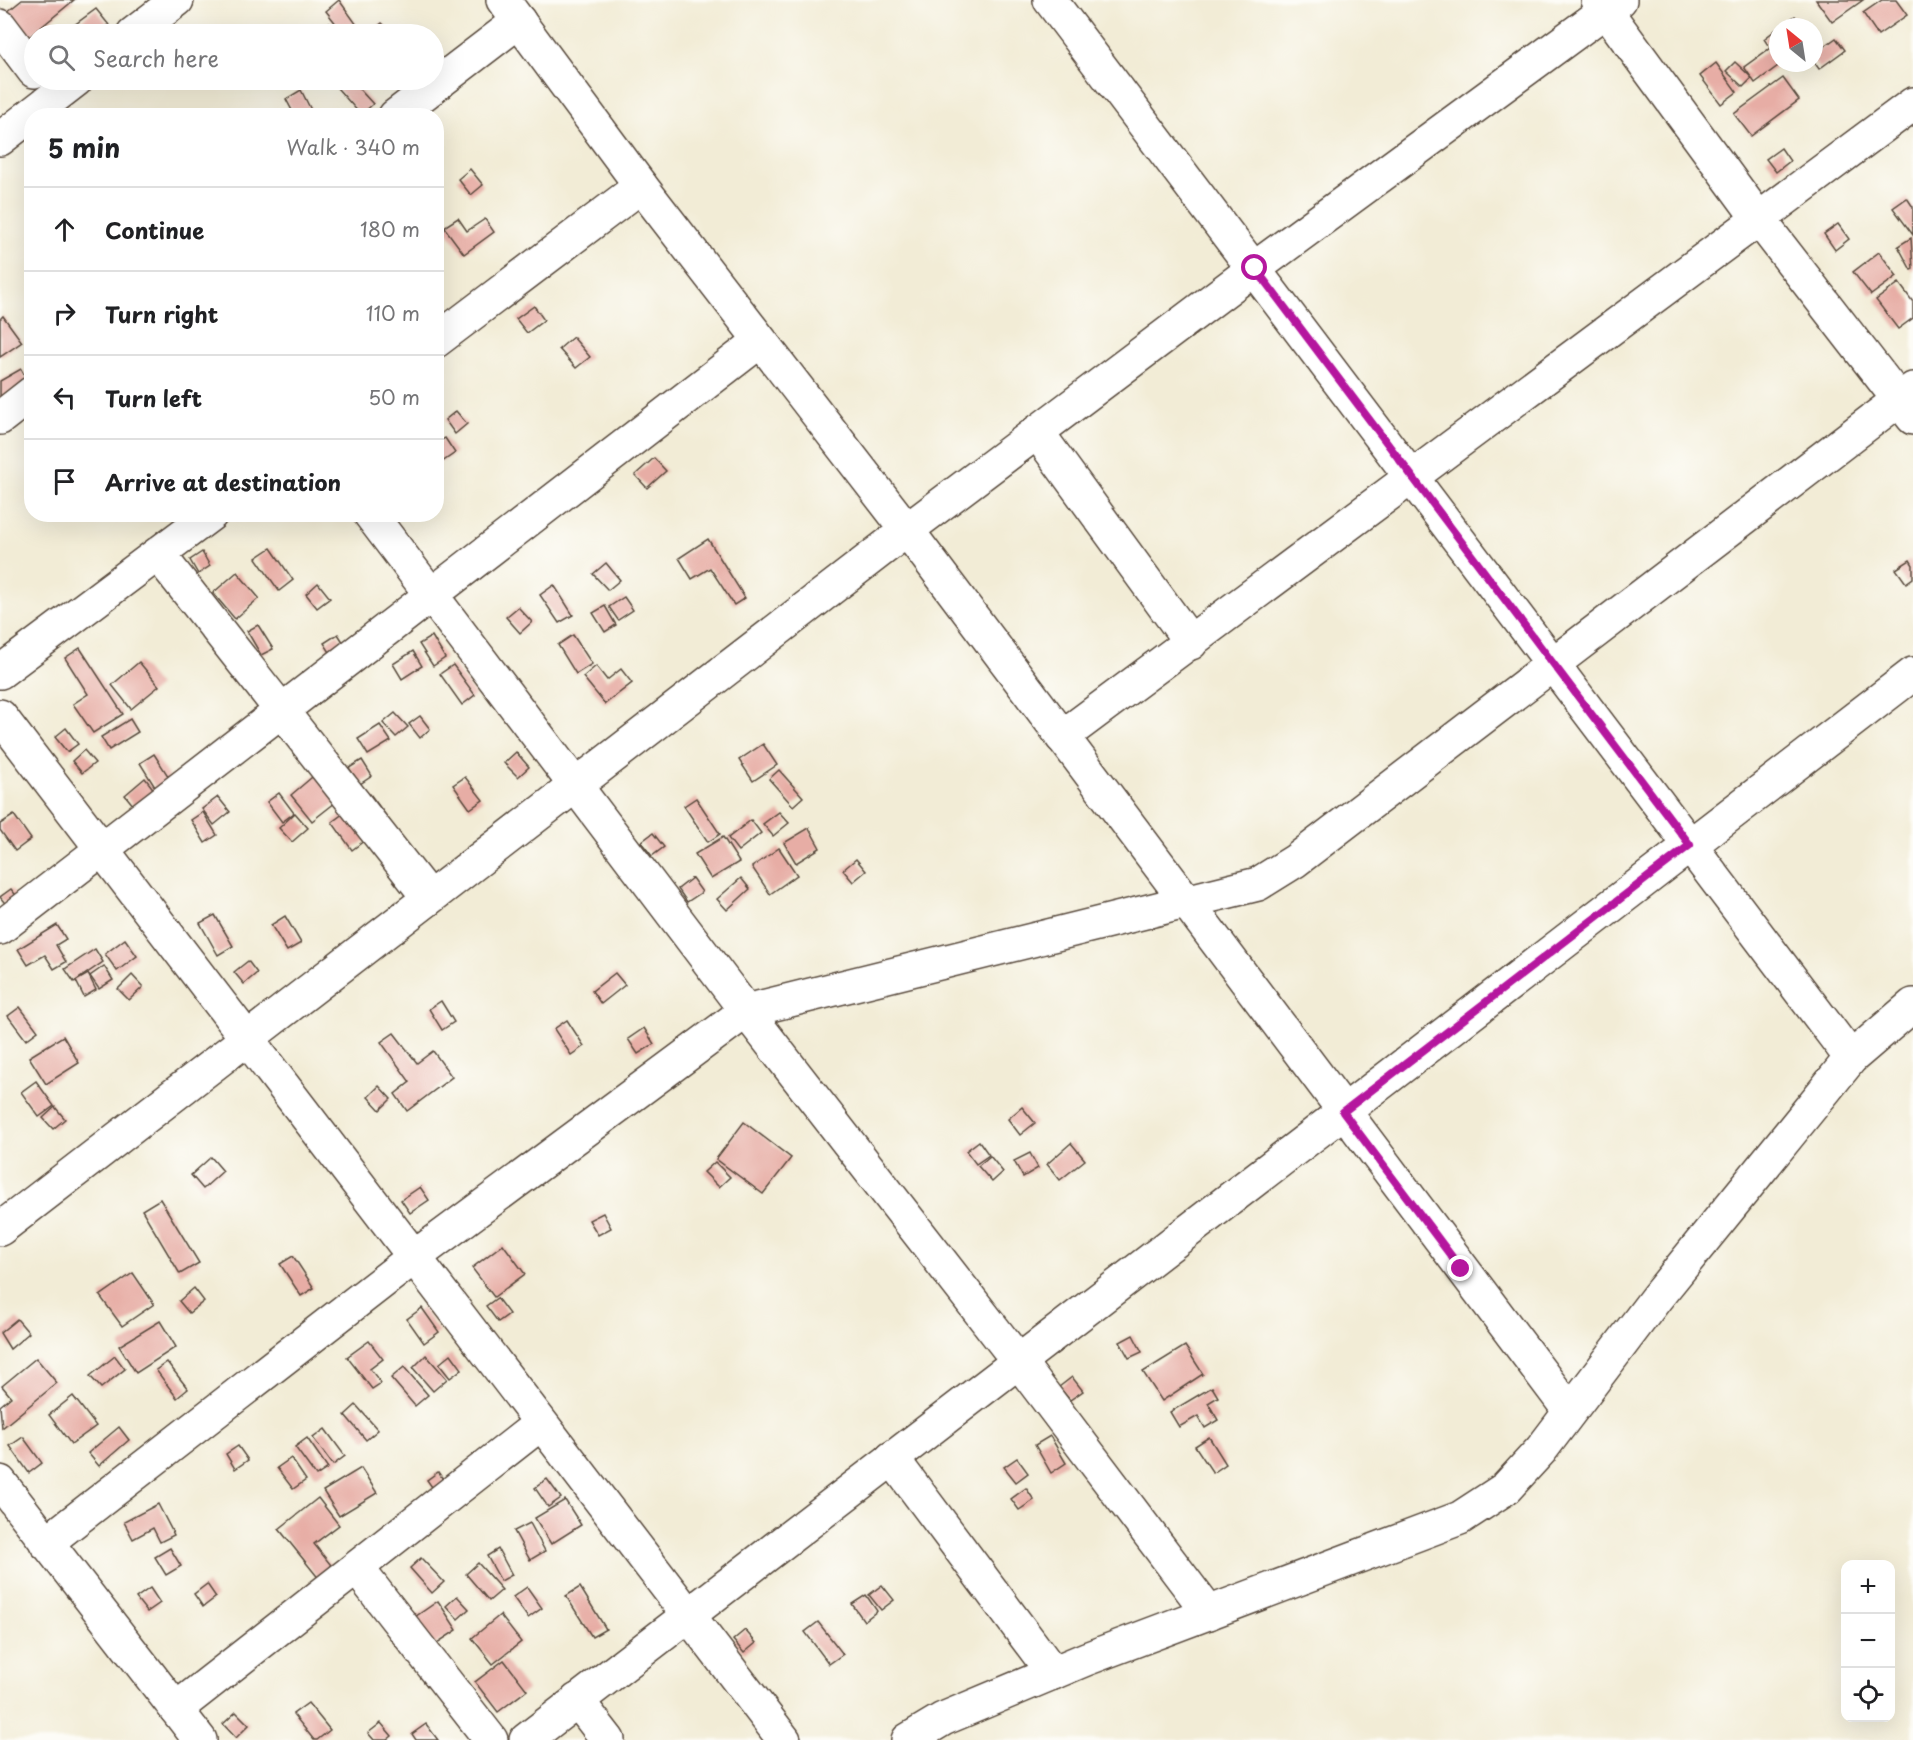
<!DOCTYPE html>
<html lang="en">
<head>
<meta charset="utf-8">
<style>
	body { margin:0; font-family:"Playpen Sans",sans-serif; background:#f2f2f2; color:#202124 }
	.controls { position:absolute; right:18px; bottom:18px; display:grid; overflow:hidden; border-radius:12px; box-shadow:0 6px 24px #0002 }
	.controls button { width:54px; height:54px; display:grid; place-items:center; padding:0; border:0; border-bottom:2px solid #e0e0e0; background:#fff; color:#202124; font:30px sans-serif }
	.compass { position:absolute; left:1769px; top:18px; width:54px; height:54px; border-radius:50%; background:#fff; box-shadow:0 6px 24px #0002; rotate:330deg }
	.stop { position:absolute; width:18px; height:18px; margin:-14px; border:4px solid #b5179e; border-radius:50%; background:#fff }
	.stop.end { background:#b5179e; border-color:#fff; box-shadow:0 2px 6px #0008 }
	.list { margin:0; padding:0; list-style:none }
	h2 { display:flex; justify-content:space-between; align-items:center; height:78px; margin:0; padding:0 24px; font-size:26px }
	h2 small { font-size:20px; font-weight:400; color:#757577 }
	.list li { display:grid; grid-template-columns:39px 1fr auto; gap:18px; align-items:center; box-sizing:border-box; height:84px; padding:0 24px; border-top:2px solid #e0e0e0 }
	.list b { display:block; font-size:22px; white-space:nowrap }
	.list em { font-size:20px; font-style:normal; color:#757577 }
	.icon { flex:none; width:33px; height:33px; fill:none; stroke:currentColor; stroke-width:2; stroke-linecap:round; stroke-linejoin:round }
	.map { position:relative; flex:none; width:1913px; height:1740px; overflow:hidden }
	.search { position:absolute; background:#fff; box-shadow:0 6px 24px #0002; left:24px; top:24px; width:420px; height:66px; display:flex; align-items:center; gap:15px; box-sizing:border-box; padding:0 21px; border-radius:33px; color:#757577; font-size:22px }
	.panel { position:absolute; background:#fff; box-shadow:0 6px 24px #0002; left:24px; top:108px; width:420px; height:414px; border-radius:24px }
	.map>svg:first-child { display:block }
	.building { fill:#e7ada5 }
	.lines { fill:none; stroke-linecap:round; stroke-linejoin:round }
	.minor-casing { stroke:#56473a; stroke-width:36 }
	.minor { stroke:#fff; stroke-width:33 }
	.route { stroke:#b5179e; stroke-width:8 }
</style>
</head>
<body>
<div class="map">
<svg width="1913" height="1740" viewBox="0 0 1913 1740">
	<rect width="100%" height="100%" fill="#fdfcf7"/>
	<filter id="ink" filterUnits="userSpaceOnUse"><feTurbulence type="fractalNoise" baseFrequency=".0167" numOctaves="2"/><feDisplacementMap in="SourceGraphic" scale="12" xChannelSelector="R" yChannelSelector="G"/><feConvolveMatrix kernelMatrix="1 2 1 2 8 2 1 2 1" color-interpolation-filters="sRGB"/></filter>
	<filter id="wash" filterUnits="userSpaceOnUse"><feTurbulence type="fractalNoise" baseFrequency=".008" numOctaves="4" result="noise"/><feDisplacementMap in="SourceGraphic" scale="24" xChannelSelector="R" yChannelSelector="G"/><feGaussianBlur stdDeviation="1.35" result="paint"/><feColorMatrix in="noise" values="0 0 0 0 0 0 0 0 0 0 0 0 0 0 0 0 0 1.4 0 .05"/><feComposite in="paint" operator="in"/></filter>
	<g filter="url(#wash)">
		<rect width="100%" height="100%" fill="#f2ecd6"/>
		<g id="blocks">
			<g class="building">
				<polygon points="22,0 74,0 28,38 7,12"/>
				<polygon points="339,0 357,25 344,34 326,11"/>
				<polygon points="1816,0 1863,0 1832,22"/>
				<polygon points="1882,0 1896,0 1907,15 1878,35 1863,13"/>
				<polygon points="96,9 109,25 95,34 79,34 73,26"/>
				<polygon points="1795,16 1803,27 1780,27"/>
				<polygon points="329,23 338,34 321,34 318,31"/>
				<polygon points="382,23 392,33 369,34"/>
				<polygon points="1778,28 1778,63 1782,63 1755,83 1744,67 1770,48 1764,39"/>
				<polygon points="1836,38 1845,50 1819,69 1814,62 1814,54"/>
				<polygon points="1735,62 1752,78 1743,87 1726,71"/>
				<polygon points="1716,63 1737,92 1721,104 1700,76"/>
				<polygon points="1783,78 1799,100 1751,136 1734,114"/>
				<polygon points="330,80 351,80 373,104 361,115"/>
				<polygon points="301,90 314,116 295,116 286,99"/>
				<polygon points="1781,148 1790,161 1776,172 1766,159"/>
				<polygon points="470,169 483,185 471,195 458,179"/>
				<polygon points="1907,198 1913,207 1913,235 1893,208"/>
				<polygon points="458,218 467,231 485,219 494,232 464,254 444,227"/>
				<polygon points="1838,224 1849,239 1835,250 1824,234"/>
				<polygon points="1911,238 1913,269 1911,270 1898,246"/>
				<polygon points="1879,252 1897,276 1871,295 1853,272"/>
				<polygon points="1899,283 1913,302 1913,318 1898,329 1876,300"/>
				<polygon points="534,306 544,320 527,333 516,319"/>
				<polygon points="3,316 22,342 0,357 0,319"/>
				<polygon points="573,337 590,357 576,368 559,349"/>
				<polygon points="21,369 29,384 0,400 0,381"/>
				<polygon points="456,411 467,424 455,434 445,420"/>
				<polygon points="445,438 455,453 442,462 436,455 436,444"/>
				<polygon points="654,458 666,471 647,488 635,475"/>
				<polygon points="708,539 745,598 734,605 710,568 692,579 679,558"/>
				<polygon points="271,548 293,580 279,591 256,558"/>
				<polygon points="202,552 210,566 198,574 190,560"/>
				<polygon points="1910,560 1913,565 1913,578 1906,583 1896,569"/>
				<polygon points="606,563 620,580 608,590 593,574"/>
				<polygon points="237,572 259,598 235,619 213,593"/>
				<polygon points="318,583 330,598 317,608 306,594"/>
				<polygon points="554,585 573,615 559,623 540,595"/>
				<polygon points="624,597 633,610 618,620 609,607"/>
				<polygon points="605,606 616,625 605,632 593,613"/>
				<polygon points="518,607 532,622 520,633 506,617"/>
				<polygon points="258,625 273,649 261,655 247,631"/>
				<polygon points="338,634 349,651 335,660 324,643"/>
				<polygon points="573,635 592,664 576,674 558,645"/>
				<polygon points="432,636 445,658 433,666 419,644"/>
				<polygon points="80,648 123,714 93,733 73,704 88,694 65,658"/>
				<polygon points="413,651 422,666 402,679 393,664"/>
				<polygon points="139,662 159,686 131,709 112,685"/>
				<polygon points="453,665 475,695 462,705 440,674"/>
				<polygon points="596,666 607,680 621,669 632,683 605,704 583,677"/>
				<polygon points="395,713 408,727 396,737 383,723"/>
				<polygon points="420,716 430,729 420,738 409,724"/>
				<polygon points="130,719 138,732 109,750 101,737"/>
				<polygon points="380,725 391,741 368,755 358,739"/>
				<polygon points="66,728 78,744 67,752 55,737"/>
				<polygon points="763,744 777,765 753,781 739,760"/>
				<polygon points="84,750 95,763 82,773 72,761"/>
				<polygon points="516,752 529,767 518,777 504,763"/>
				<polygon points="154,754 172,782 158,792 140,763"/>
				<polygon points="362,760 372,776 360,784 349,768"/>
				<polygon points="779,770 803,797 793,806 769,779"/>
				<polygon points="318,772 340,799 312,821 291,795"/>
				<polygon points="465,777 483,800 470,809 453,785"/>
				<polygon points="145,778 158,795 138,811 125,795"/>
				<polygon points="279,793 294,813 282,822 267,802"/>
				<polygon points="370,794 390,821 352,850 332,822"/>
				<polygon points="218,797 230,812 214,825 202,809"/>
				<polygon points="696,798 720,834 708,842 684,806"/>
				<polygon points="203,812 217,835 205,843 191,820"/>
				<polygon points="779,812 789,823 773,836 763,824"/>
				<polygon points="295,813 308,828 292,842 279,828"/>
				<polygon points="14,815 31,839 15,851 0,830 0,824"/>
				<polygon points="751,820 761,833 738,851 728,838"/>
				<polygon points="809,828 820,848 796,863 784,843"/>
				<polygon points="653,833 664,847 652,856 641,842"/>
				<polygon points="723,837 739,862 711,879 695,854"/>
				<polygon points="779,848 797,875 770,894 752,867"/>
				<polygon points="856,859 866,871 853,882 843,870"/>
				<polygon points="692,878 702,892 687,902 678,889"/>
				<polygon points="741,878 750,889 727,910 717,899"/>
				<polygon points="11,889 22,903 11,911 0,897"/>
				<polygon points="215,915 233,946 218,955 200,923"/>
				<polygon points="285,916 301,943 287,951 271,925"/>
				<polygon points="57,925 66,939 56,945 66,962 54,969 45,955 28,965 18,949"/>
				<polygon points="125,939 137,956 117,971 105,954"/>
				<polygon points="95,949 103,962 74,982 65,969"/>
				<polygon points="248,961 257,973 244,984 234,972"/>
				<polygon points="104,966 113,980 99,989 90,976"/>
				<polygon points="615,973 625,985 601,1004 592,991"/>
				<polygon points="88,974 96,990 84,997 76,981"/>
				<polygon points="132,975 143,987 129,1000 118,989"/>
				<polygon points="441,1001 454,1022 442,1030 429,1009"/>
				<polygon points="20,1007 38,1031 26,1040 8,1016"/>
				<polygon points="567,1020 584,1046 571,1055 554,1029"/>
				<polygon points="644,1028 654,1044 638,1054 628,1039"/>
				<polygon points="394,1033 417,1063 433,1051 452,1077 407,1111 395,1094 410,1082 381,1042"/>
				<polygon points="63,1036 79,1063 46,1084 29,1057"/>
				<polygon points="36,1081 54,1106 39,1117 21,1092"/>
				<polygon points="379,1086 391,1099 380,1110 368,1097"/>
				<polygon points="55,1107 65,1119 53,1129 43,1118"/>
				<polygon points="1022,1107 1035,1123 1020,1135 1008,1119"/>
				<polygon points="744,1122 791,1158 763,1194 716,1159"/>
				<polygon points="979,1141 989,1155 976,1164 966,1151"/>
				<polygon points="1071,1143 1085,1160 1060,1180 1047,1164"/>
				<polygon points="1030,1153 1038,1168 1023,1177 1014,1161"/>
				<polygon points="990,1156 1003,1172 992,1182 978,1166"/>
				<polygon points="211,1157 223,1171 203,1189 191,1175"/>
				<polygon points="715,1162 730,1177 719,1187 704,1172"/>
				<polygon points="420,1187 429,1200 410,1213 401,1200"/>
				<polygon points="160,1199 199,1263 180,1274 142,1210"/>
				<polygon points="603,1213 611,1228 598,1235 589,1220"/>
				<polygon points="503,1244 525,1274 494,1297 472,1268"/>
				<polygon points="293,1256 314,1288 301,1296 280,1264"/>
				<polygon points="133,1273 154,1304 122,1326 100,1296"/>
				<polygon points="194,1288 204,1301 189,1313 179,1301"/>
				<polygon points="497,1298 509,1314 498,1322 486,1306"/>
				<polygon points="422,1308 439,1332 424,1343 407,1319"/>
				<polygon points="17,1319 29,1333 10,1349 0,1333"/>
				<polygon points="160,1321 176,1347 136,1373 119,1346"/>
				<polygon points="1133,1335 1142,1352 1129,1358 1120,1342"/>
				<polygon points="369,1341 383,1359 370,1369 381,1383 372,1389 347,1357"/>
				<polygon points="1185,1346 1203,1374 1162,1401 1143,1372"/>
				<polygon points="451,1354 462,1369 450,1378 439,1364"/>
				<polygon points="426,1355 447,1379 433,1391 413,1368"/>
				<polygon points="115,1356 125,1369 101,1388 90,1376"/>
				<polygon points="36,1358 57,1383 2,1428 0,1406 11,1397 2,1386"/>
				<polygon points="167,1362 188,1389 177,1398 156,1370"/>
				<polygon points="404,1367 428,1395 415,1406 391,1378"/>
				<polygon points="1072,1377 1083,1391 1070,1400 1059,1387"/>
				<polygon points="1212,1387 1218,1397 1208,1403 1218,1420 1205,1428 1198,1416 1179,1427 1170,1412"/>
				<polygon points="73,1396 96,1426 71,1444 49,1415"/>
				<polygon points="356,1405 378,1430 366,1440 345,1415"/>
				<polygon points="119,1427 129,1440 99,1466 88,1453"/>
				<polygon points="325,1429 345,1456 333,1465 313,1438"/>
				<polygon points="1050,1436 1066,1463 1051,1473 1035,1445"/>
				<polygon points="23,1437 42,1463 29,1473 10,1446"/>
				<polygon points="1209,1437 1226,1464 1213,1473 1195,1446"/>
				<polygon points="307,1438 328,1468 316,1476 295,1447"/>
				<polygon points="238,1446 248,1460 235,1469 226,1454"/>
				<polygon points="291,1458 306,1480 293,1489 277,1468"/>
				<polygon points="1017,1458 1028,1473 1016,1482 1004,1467"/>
				<polygon points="361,1468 377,1493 339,1516 323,1491"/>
				<polygon points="438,1472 452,1492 441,1500 427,1480"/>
				<polygon points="547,1479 561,1498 548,1507 535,1488"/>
				<polygon points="1026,1488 1034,1500 1019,1510 1011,1499"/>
				<polygon points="318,1498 339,1525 314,1544 338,1574 324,1585 279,1529"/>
				<polygon points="565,1500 581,1525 551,1544 535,1518"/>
				<polygon points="158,1504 174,1535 160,1542 153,1528 133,1539 124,1522"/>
				<polygon points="530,1523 545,1551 530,1560 514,1531"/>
				<polygon points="170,1548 181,1566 166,1575 155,1557"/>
				<polygon points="498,1549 512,1575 501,1581 487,1556"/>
				<polygon points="421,1558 444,1582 432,1593 410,1568"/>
				<polygon points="478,1563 502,1590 489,1601 466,1574"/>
				<polygon points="207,1584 216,1597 203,1607 194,1594"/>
				<polygon points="882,1585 894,1600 881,1610 869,1595"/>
				<polygon points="527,1587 542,1608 528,1618 513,1597"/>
				<polygon points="580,1587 606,1629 592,1637 566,1596"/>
				<polygon points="150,1588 160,1603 147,1612 136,1598"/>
				<polygon points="866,1595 877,1611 864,1621 852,1604"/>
				<polygon points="457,1596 469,1609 458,1619 446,1606"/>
				<polygon points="438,1601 457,1630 431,1647 412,1619"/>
				<polygon points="500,1615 521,1642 493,1664 472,1638"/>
				<polygon points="818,1622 843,1654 829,1664 805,1632"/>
				<polygon points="745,1630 756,1643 744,1653 733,1640"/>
				<polygon points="504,1660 527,1690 498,1712 475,1682"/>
				<polygon points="308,1703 330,1730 317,1740 314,1740 293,1714"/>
				<polygon points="236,1712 249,1725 236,1738 223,1724"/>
				<polygon points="381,1723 392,1736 387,1740 374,1740 368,1733"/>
				<polygon points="426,1724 438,1740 416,1740 412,1734"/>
			</g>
		</g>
	</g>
	<g filter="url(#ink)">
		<use href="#blocks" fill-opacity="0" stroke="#56473a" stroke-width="1.5"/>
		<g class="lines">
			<g class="minor-casing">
				<g id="minor">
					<polyline points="503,0 641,186 907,530 1569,1410"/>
					<polyline points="1050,0 1851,1058"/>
					<polyline points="1598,0 1758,218 1913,418"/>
					<polyline points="0,26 34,71"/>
					<polyline points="133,34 177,0"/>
					<polyline points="395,116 519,21"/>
					<polyline points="0,139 76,80"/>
					<polyline points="436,341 641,186"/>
					<polyline points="0,418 32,393"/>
					<polyline points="1037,432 1191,643"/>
					<polyline points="370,514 746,1011 1019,1362 1209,1613"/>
					<polyline points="159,555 429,898"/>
					<polyline points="0,672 211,514"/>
					<polyline points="0,716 784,1740"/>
					<polyline points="1062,737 1913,104"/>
					<polyline points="0,928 760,341"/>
					<polyline points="0,1229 907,530 1255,268 1620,0"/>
					<polyline points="892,1458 1053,1673"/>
					<polyline points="0,1482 200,1740"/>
					<polyline points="46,1543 413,1258 746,1011 1258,884 1295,861 1913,389"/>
					<polyline points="357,1568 491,1740"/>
					<polyline points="577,1700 608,1740"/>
					<polyline points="176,1709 540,1424"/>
					<polyline points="526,1740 1913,674"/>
					<polyline points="908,1740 943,1719 1086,1659 1460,1518 1506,1488 1541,1450 1657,1297 1851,1058 1913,1005"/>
				</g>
			</g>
			<use href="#minor" class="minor"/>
		</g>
	</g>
	<g class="lines" filter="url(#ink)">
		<polyline class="route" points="1255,268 1690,845 1343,1112 1461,1269"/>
	</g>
</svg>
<div class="controls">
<button>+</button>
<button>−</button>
<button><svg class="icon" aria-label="locate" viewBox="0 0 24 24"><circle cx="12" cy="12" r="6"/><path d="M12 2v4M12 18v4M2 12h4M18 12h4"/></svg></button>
</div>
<svg class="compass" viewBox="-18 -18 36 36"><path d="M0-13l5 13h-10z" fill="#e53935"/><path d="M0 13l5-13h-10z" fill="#757577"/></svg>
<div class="stop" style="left:1255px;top:268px"></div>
<div class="stop end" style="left:1461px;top:1269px"></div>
<div class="search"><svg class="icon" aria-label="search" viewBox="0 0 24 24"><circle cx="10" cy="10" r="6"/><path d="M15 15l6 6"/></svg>Search here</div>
<section class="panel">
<h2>5 min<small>Walk · 340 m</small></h2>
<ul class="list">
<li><svg class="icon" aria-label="ahead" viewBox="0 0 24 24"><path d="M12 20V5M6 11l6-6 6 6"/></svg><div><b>Continue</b></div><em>180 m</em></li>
<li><svg class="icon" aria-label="right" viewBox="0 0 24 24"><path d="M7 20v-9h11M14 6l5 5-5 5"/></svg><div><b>Turn right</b></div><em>110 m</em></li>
<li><svg class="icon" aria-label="left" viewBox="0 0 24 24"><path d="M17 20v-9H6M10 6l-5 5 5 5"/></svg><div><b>Turn left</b></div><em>50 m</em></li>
<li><svg class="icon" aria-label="arrive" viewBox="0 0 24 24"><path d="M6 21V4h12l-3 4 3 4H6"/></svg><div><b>Arrive at destination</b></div></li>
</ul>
</section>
</div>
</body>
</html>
